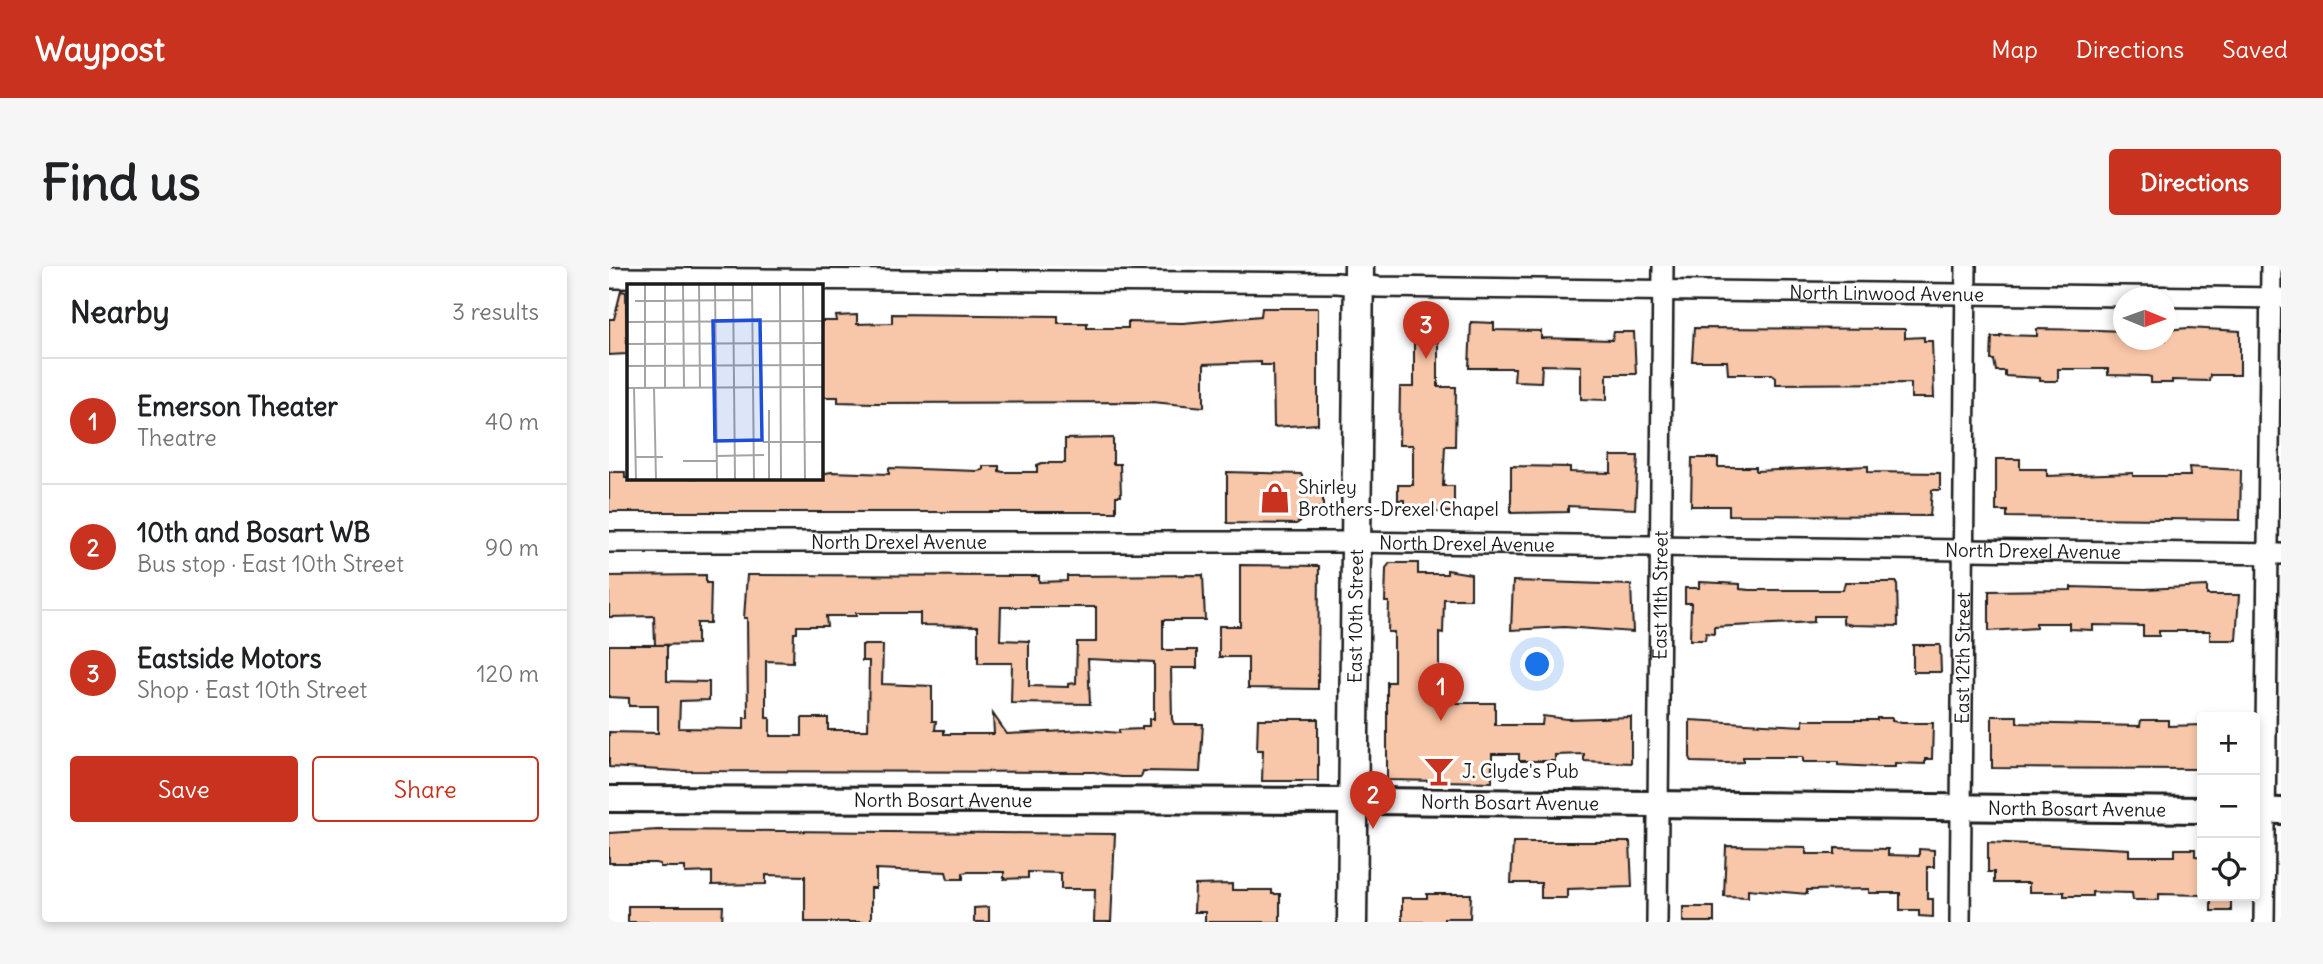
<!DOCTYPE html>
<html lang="en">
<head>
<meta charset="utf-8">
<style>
	body { margin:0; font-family:Delius,sans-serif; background:#f6f6f6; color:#202124 }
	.controls { position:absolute; right:21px; bottom:21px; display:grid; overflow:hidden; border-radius:7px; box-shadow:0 4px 10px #0003 }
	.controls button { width:63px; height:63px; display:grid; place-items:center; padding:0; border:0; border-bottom:2px solid #e0e0e0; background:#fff; color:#202124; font:35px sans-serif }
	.compass { position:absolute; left:1504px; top:21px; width:63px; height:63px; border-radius:50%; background:#fff; box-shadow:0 4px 10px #0003; rotate:91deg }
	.you { position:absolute; left:929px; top:399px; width:24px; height:24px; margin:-18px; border:5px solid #fff; border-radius:50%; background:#1a73e8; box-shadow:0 0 0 10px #1a73e833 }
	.badge { display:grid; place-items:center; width:46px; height:46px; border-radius:50%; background:#c8321e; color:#fff; font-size:23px; font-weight:700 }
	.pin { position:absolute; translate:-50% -58px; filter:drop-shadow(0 2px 4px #0008) }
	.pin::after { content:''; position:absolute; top:37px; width:24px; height:21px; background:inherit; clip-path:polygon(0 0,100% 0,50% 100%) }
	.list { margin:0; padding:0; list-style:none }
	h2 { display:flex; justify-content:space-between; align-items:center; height:91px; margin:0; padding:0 28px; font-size:30px }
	h2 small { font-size:23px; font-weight:400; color:#757577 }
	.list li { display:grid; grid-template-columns:46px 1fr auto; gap:21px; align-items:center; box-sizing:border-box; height:126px; padding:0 28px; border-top:2px solid #e0e0e0 }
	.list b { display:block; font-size:26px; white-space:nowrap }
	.list p { margin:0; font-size:23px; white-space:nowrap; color:#757577 }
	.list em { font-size:23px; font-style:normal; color:#757577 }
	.actions { display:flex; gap:14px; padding:21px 28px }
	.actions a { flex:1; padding:16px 0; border:2px solid #c8321e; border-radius:7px; text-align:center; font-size:24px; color:#c8321e }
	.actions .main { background:#c8321e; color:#fff }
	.icon { flex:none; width:38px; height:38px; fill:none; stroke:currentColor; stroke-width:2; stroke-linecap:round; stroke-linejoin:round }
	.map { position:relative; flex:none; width:1672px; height:656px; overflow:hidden; border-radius:7px }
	header { display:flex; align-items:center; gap:42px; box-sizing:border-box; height:98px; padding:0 35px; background:#c8321e; color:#fff }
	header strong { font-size:33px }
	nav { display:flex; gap:38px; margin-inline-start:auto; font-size:24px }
	.intro { display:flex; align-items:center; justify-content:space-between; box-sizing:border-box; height:168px; padding:0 42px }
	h1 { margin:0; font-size:49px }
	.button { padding:18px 32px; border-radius:7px; background:#c8321e; color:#fff; font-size:24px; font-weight:700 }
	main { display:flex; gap:42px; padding:0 42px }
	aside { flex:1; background:#fff; border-radius:7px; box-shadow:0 4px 10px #0003 }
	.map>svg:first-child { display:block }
	.building { fill:#f8c6a8; stroke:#1c1c1c; stroke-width:2; fill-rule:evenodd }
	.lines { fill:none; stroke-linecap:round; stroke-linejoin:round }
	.minor-casing { stroke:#1c1c1c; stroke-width:24 }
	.tertiary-casing { stroke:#1c1c1c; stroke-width:30 }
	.secondary-casing { stroke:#1c1c1c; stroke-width:33 }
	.minor { stroke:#fff; stroke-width:19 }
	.tertiary { stroke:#fff; stroke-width:24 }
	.secondary { stroke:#fff; stroke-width:28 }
	.labels { text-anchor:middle; stroke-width:6; stroke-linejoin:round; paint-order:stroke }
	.street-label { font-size:19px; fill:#1c1c1c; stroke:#fff }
	.poi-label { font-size:19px; fill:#1c1c1c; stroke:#fff; text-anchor:start }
	.inset-road { fill:none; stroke:#a4a4a4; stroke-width:2 }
	.view { fill:#1d4ed8; fill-opacity:0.15; stroke:#1d4ed8; stroke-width:3.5 }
	.inset-edge { fill:none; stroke:#1c1c1c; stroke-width:3.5 }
</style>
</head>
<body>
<header>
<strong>Waypost</strong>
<nav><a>Map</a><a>Directions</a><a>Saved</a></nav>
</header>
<div class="intro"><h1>Find us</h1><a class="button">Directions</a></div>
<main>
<aside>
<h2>Nearby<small>3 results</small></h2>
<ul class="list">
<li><span class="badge">1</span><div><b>Emerson Theater</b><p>Theatre</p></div><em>40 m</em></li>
<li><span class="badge">2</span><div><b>10th and Bosart WB</b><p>Bus stop · East 10th Street</p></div><em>90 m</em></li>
<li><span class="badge">3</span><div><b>Eastside Motors</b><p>Shop · East 10th Street</p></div><em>120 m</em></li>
</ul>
<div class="actions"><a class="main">Save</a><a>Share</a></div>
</aside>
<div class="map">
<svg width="1672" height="656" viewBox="0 0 1672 656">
	<rect width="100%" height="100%" fill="#fff"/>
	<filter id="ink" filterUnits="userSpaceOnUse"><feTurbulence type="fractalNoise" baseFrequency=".0143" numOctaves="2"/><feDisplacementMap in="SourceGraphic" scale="14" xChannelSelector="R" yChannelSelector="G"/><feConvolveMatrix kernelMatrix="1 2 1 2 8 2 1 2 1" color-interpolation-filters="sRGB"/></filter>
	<g filter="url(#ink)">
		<g class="building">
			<polygon points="12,25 17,26 18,88 0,89 0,53 5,53"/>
			<polygon points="653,42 709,42 709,158 665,161 664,99 652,99 652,96 595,98 595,141 543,136 265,137 229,136 229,131 212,131 212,55 228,55 227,50 248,49 248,58 283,57 283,48 449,50 449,57 478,57 478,62 519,62 519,56 574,57 652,50"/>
			<polygon points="862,56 885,57 885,64 932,65 932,72 1003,74 1005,66 1025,66 1027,108 998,108 998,134 972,133 972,100 933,99 932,116 905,115 906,102 860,102"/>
			<polygon points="1085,62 1296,63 1296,72 1315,71 1315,75 1323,75 1325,132 1302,132 1302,117 1167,118 1167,111 1163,108 1119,108 1118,95 1083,95"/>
			<polygon points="1579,62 1631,65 1631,109 1601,109 1600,115 1563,114 1563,117 1542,117 1542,111 1538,110 1499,109 1499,103 1449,103 1449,115 1431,115 1431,112 1396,110 1396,105 1387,105 1385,94 1382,94 1383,71 1391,71 1391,69 1428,70 1428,63 1488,64 1515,65 1515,74 1557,74 1557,64"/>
			<polygon points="805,76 829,76 829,121 847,121 846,180 836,180 834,220 845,220 845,246 795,246 795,234 789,234 789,219 804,219 804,179 790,179 791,121 805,121"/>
			<polygon points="504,172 504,198 511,198 512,230 507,230 507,246 0,246 0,206 16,206 16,212 212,212 212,208 222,206 280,208 280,202 368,205 374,204 374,200 390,200 390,205 394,206 428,206 428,199 433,197 456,197 456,173"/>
			<polygon points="1002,190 1029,190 1026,243 959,240 959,246 902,247 902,200 961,201 961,206 1002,207"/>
			<polygon points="1083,192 1109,192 1109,201 1147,201 1147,205 1259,200 1259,206 1331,207 1331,224 1323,224 1321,250 1120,249 1120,240 1082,240"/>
			<polygon points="1387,193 1411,193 1411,203 1438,203 1438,210 1524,207 1524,210 1581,210 1580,201 1632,204 1631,254 1398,251 1398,245 1387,245"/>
			<polygon points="618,206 692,208 699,222 714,222 714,242 699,242 695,253 687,258 618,257"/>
			<polygon points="781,297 809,297 809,308 838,308 838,304 862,308 862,333 835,333 834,367 830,366 830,416 847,416 847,437 886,437 886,459 933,459 934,450 958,453 1022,451 1022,497 975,495 975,488 946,489 946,495 910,495 910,488 883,488 883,516 778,514 778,416 785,416 785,366 779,366 780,336 776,336 777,302"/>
			<polygon points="631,299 710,300 709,423 639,422 639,391 610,391 610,360 631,360"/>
			<polygon points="97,309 97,317 102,317 101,357 88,357 88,378 46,379 45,350 0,351 0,310"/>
			<path d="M138,309L430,310V316L458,315V310L594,309L596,354H554V384H588V402H562L563,453L565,458H594L591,506L534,505L532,511H512L485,506L69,505L0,501V466L49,467V440H20V432L0,431V379H58V415L100,416V434L71,435L70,462L135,463V452H139L138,352H135ZM392,341H487V376H468L467,417L459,418V421L420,420V375L391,374ZM247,347H311V359L369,360V397H403L402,437L481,438L479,393L545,396V453H540V460H533V463L510,464V467L476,464L398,468L384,448L385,468H335V464H326L327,455H323V420L273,418L274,379H253V395H260L259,464H219V452H193V470H161V452H157V395L184,396L185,367H188V360H218L217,350H247Z"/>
			<polygon points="904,315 1022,319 1024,366 955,361 902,364"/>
			<polygon points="1090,316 1131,318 1131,323 1141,324 1234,324 1236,316 1288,316 1289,360 1243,359 1234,357 1234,350 1205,350 1205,356 1105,361 1105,368 1097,367 1096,374 1081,374 1082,337 1076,337 1076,322 1090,322"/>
			<polygon points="1598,320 1598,329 1630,329 1627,374 1601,374 1601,365 1550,365 1550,370 1534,370 1534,360 1484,359 1484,364 1460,363 1460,357 1427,357 1427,362 1380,365 1380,325 1462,324 1462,321 1536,323"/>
			<polygon points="1304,379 1331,379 1332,406 1304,406"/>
			<polygon points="1383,450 1408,450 1408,457 1531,460 1532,454 1559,454 1559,460 1593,459 1592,503 1383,502"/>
			<polygon points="1268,452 1283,452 1283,455 1293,457 1324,457 1323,493 1316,493 1316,498 1286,497 1286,501 1269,501 1229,499 1229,496 1194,496 1194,491 1134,491 1134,496 1118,497 1083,496 1081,491 1081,454 1194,460 1194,454 1268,454"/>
			<polygon points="649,453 709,453 709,515 653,515 654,484 648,484"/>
			<polygon points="49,564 506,568 502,656 485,656 486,623 452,623 452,607 419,606 419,612 395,613 395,606 359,606 354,607 354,613 339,613 337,606 267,603 267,622 262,622 262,656 196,656 196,610 157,609 157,618 103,619 103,606 76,607 76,601 51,601 51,598 46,597 0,597 0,567"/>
			<polygon points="904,576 1021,576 1023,621 958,623 958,632 932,632 932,617 902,617"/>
			<polygon points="1379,576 1520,583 1520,590 1566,590 1566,583 1586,583 1586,590 1593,591 1593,629 1550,628 1550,634 1524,634 1523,627 1483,626 1483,630 1455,630 1455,626 1420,626 1420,617 1385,617 1385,606 1379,606"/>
			<polygon points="1117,580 1197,581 1197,588 1226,588 1226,582 1279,583 1279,589 1310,590 1310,583 1325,584 1325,601 1318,601 1318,633 1324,633 1324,651 1310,650 1310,644 1291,644 1291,627 1260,627 1260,623 1198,624 1198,628 1139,623 1139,631 1115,630"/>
			<polygon points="623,618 623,624 663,624 663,628 671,628 671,656 596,656 596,646 585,646 586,619"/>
			<polygon points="818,628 862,628 861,652 835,652 835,656 793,656 793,632 818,632"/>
			<polygon points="1602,630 1622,631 1622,645 1602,645"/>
			<polygon points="19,640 114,640 113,656 19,656"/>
			<polygon points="380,641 380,656 365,656 365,642"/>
			<rect x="1074" y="641" width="31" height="15"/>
		</g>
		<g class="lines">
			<g class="minor-casing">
				<g id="minor">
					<path id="s1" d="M0,12L728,17L769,21L1672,32"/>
					<path id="s2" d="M0,276H736L1672,288"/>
					<path id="s3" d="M1048,656L1054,0"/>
					<path id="s4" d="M1351,656L1357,0"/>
					<polyline points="1655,656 1662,0"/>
				</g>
			</g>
			<g class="tertiary-casing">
				<g id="tertiary">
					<path id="s5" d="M0,533L764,535L1593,544"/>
					<polyline points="1646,544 1672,545"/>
				</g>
			</g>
			<g class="secondary-casing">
				<g id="secondary">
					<path id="s6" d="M743,656L750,0"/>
				</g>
			</g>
			<use href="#minor" class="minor"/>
			<use href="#tertiary" class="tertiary"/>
			<use href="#secondary" class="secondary"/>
		</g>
	</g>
	<defs>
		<g id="shop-bare" transform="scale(2.415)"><path d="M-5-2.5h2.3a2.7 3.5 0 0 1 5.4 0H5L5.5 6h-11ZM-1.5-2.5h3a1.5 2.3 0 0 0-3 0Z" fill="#c8321e" stroke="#fff" stroke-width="2.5" paint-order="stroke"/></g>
		<g id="bar-bare" transform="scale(2.415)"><path d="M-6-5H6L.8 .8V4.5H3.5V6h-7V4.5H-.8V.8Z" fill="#c8321e" stroke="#fff" stroke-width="2.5" paint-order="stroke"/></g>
	</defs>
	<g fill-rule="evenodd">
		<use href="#shop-bare" x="666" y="232"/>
		<use href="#bar-bare" x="830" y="505"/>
	</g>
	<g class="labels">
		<g class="street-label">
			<text dy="7" stroke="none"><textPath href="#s1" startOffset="1278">North Linwood Avenue</textPath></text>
			<text dy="7" stroke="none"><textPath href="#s2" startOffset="290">North Drexel Avenue</textPath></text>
			<text dy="7" stroke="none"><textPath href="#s2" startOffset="858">North Drexel Avenue</textPath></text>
			<text dy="7" stroke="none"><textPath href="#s2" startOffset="1424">North Drexel Avenue</textPath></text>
			<text dy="7" stroke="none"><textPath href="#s3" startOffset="327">East 11th Street</textPath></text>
			<text dy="7" stroke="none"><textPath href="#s6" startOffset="306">East 10th Street</textPath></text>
			<text dy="7" stroke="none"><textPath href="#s4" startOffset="264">East 12th Street</textPath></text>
			<text dy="7" stroke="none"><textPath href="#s5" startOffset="334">North Bosart Avenue</textPath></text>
			<text dy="7" stroke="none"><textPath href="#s5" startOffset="901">North Bosart Avenue</textPath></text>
			<text dy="7" stroke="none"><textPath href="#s5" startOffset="1468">North Bosart Avenue</textPath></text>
		</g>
		<g class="poi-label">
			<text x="689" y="228">Shirley<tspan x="689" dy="22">Brothers-Drexel Chapel</tspan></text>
			<text x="853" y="512">J. Clyde's Pub</text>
		</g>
	</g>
	<g transform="translate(18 18)">
		<rect width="196" height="196" fill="#fff"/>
		<path class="inset-road" d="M18,0V104M38,0V104M56,0L57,104M72,0L73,103M88,0L90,196M106,0L108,196M125,0L127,196M153,0L154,196M176,0L178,196M8,17L125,16M0,38L196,37M0,60L196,59M0,82L196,81M0,104L196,103M7,104L9,196M27,104L29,196M142,126V196M136,158H196M89,172L137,171M8,173H36M56,177H89"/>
		<path class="view" d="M133,36L135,156L88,157L86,37Z"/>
		<rect width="196" height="196" class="inset-edge"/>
	</g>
</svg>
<div class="controls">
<button>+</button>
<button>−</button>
<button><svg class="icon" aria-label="locate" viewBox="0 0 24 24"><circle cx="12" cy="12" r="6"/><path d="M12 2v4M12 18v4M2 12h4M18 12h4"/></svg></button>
</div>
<svg class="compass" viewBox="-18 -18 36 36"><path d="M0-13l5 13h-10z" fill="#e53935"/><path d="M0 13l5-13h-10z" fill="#757577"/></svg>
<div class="you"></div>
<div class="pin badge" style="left:832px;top:455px">1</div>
<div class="pin badge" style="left:764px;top:563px">2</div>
<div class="pin badge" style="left:817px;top:93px">3</div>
</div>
</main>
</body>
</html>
